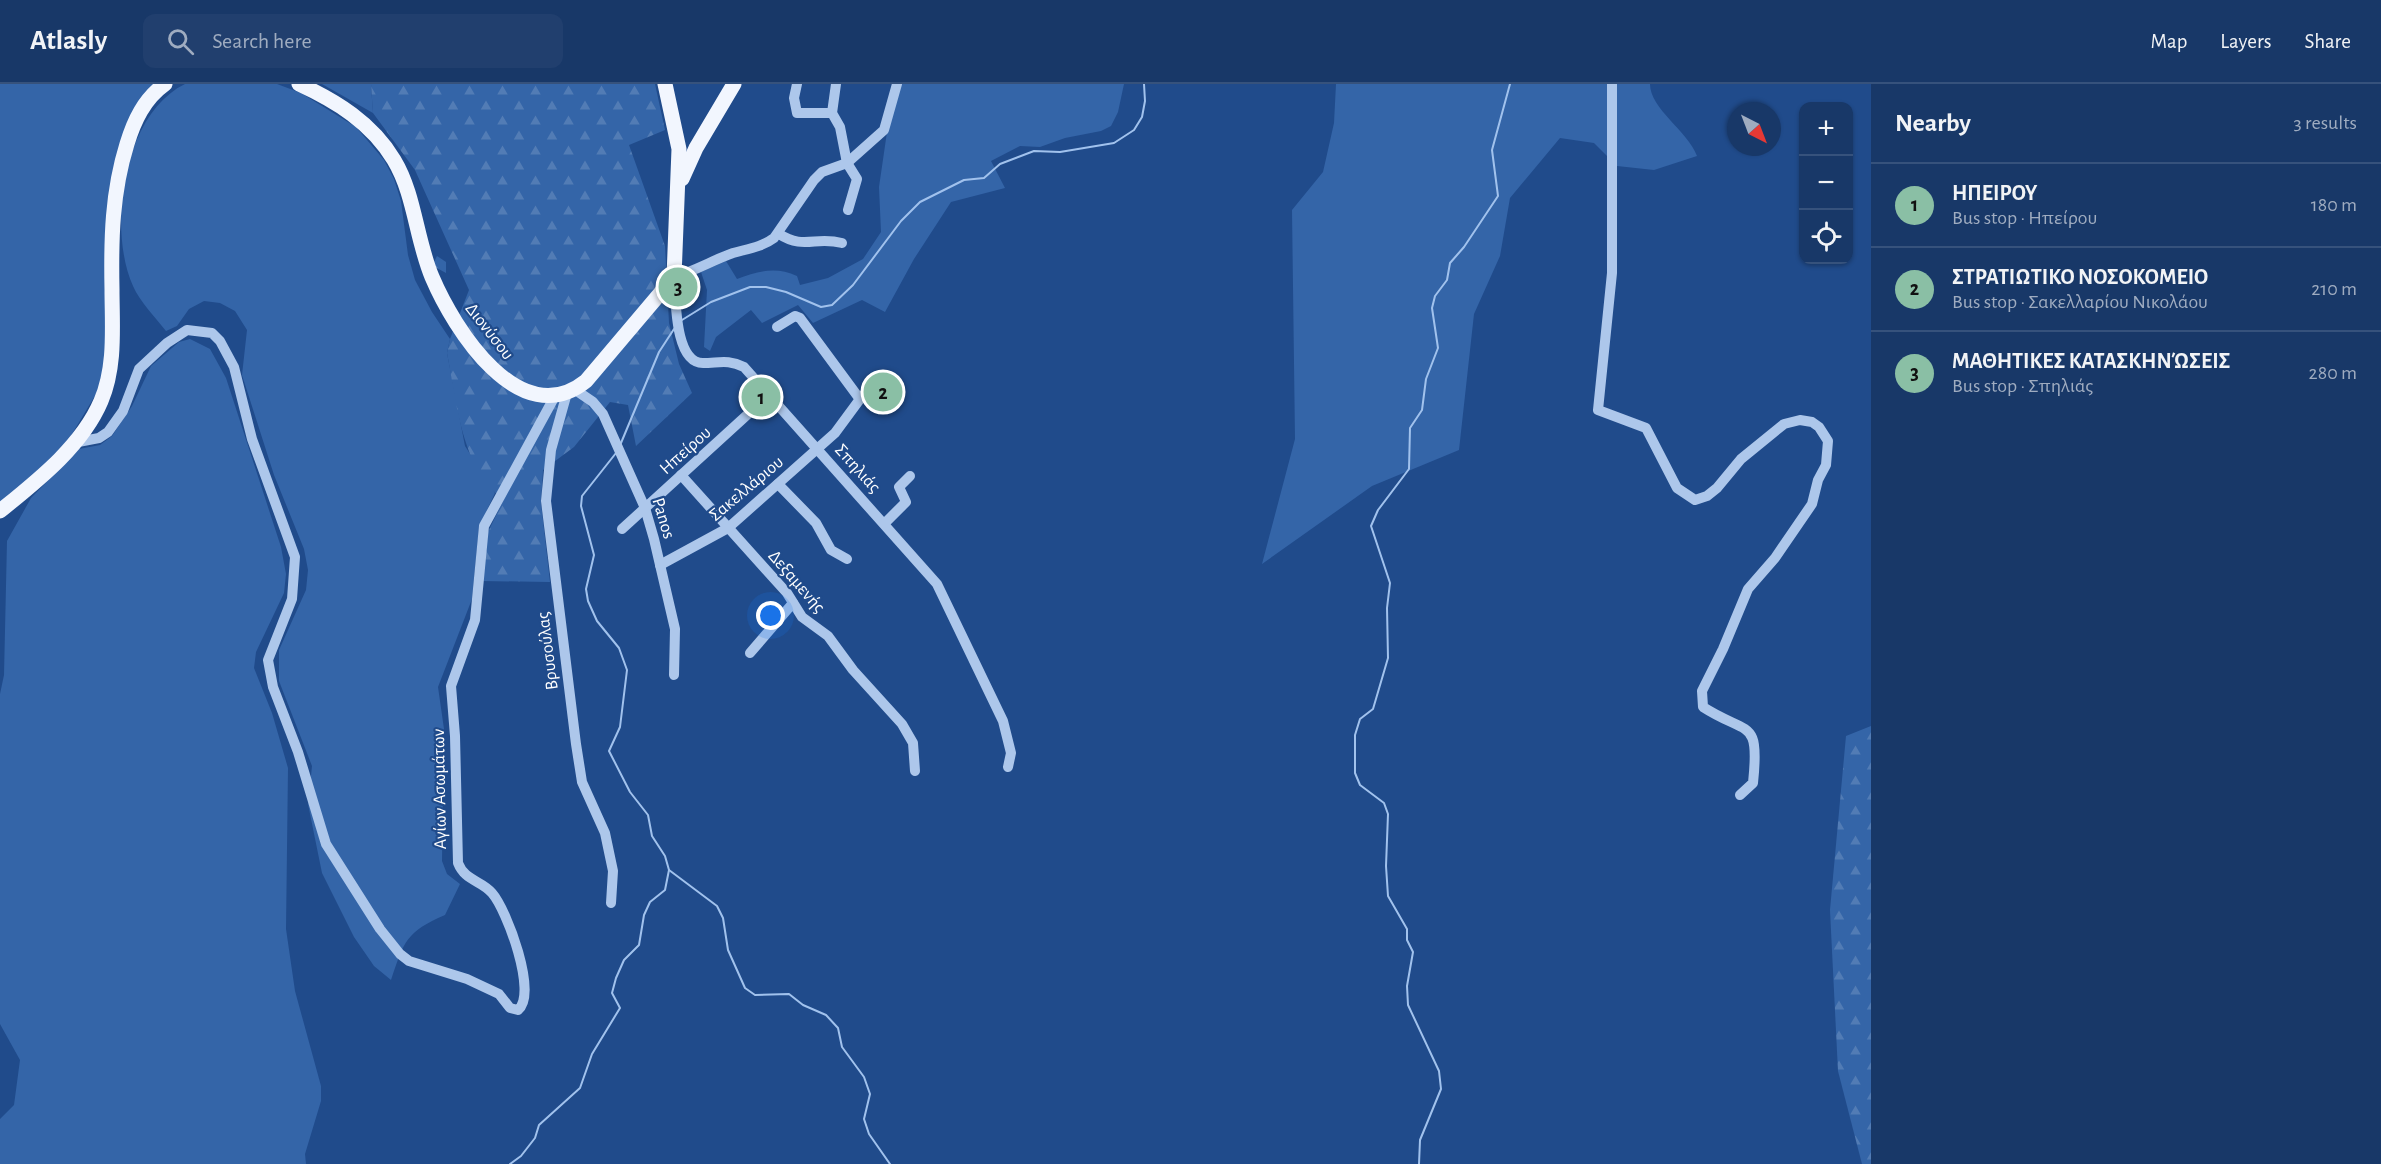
<!DOCTYPE html>
<html lang="en">
<head>
<meta charset="utf-8">
<style>
	body { margin:0; font-family:"Alegreya Sans",sans-serif; background:#213f6e; color:#f1f3f6 }
	.controls { position:absolute; right:18px; top:18px; display:grid; overflow:hidden; border-radius:12px; box-shadow:0 2px 4px #0004 }
	.controls button { width:54px; height:54px; display:grid; place-items:center; padding:0; border:0; border-bottom:2px solid #36527c; background:#183868; color:#f1f3f6; font:30px sans-serif }
	.compass { position:absolute; left:1727px; top:18px; width:54px; height:54px; border-radius:50%; background:#183868; box-shadow:0 2px 4px #0004; rotate:138deg }
	.you { position:absolute; left:771px; top:532px; width:21px; height:21px; margin:-15px; border:4px solid #fff; border-radius:50%; background:#1a73e8; box-shadow:0 0 0 9px #1a73e833 }
	.badge { display:grid; place-items:center; width:39px; height:39px; border-radius:50%; background:#8abfa5; color:#111; font-size:20px; font-weight:700 }
	.pin { position:absolute; translate:-50% -50%; border:3px solid #fff; box-shadow:0 2px 6px #0006 }
	.list { margin:0; padding:0; list-style:none }
	h2 { display:flex; justify-content:space-between; align-items:center; height:78px; margin:0; padding:0 24px; font-size:26px }
	h2 small { font-size:20px; font-weight:400; color:#9facc0 }
	.list li { display:grid; grid-template-columns:39px 1fr auto; gap:18px; align-items:center; box-sizing:border-box; height:84px; padding:0 24px; border-top:2px solid #36527c }
	.list b { display:block; font-size:22px; white-space:nowrap }
	.list p { margin:0; font-size:20px; white-space:nowrap; color:#9facc0 }
	.list em { font-size:20px; font-style:normal; color:#9facc0 }
	.icon { flex:none; width:33px; height:33px; fill:none; stroke:currentColor; stroke-width:2; stroke-linecap:round; stroke-linejoin:round }
	.map { position:relative; flex:none; width:1871px; height:1080px; overflow:hidden }
	header { display:flex; align-items:center; gap:36px; box-sizing:border-box; height:84px; padding:0 30px; background:#183868; border-bottom:2px solid #36527c }
	header strong { font-size:28px }
	nav { display:flex; gap:33px; margin-inline-start:auto; font-size:21px }
	.search { width:420px; height:54px; background:#213f6e; display:flex; align-items:center; gap:15px; box-sizing:border-box; padding:0 21px; border-radius:12px; color:#9facc0; font-size:22px }
	main { display:flex }
	aside { flex:1; background:#183868 }
	.map>svg:first-child { display:block }
	.grass { fill:#3465a8 }
	.forest { fill:url(#forest-firs) }
	.lines { fill:none; stroke-linecap:round; stroke-linejoin:round }
	.stream { stroke:#a1c2ed; stroke-width:2 }
	.minor { stroke:#adc7eb; stroke-width:10 }
	.major { stroke:#f2f6fe; stroke-width:15 }
	.labels { text-anchor:middle; stroke-width:4.5; stroke-linejoin:round; paint-order:stroke }
	.street-label { font-size:18px; fill:#fff; stroke:#204b8b }
</style>
</head>
<body>
<header>
<strong>Atlasly</strong>
<div class="search"><svg class="icon" aria-label="search" viewBox="0 0 24 24"><circle cx="10" cy="10" r="6"/><path d="M15 15l6 6"/></svg>Search here</div>
<nav><a>Map</a><a>Layers</a><a>Share</a></nav>
</header>
<main>
<div class="map">
<svg width="1871" height="1080" viewBox="0 0 1871 1080">
	<defs>
		<pattern id="forest-firs" width="22" height="20" patternUnits="userSpaceOnUse" patternTransform="scale(1.5)"><rect width="22" height="20" fill="#3465a8"/><path d="M5 1l3.5 6h-7zM16 11l3.5 6h-7z" fill="#527cb5"/></pattern>
	</defs>
	<rect width="100%" height="100%" fill="#204b8b"/>
	<g class="grass">
		<polygon points="0,0 156,0 123,51 102,300 69,355 32,393 0,419"/>
		<path d="M185,0H277L301,9L356,43L384,76L394,95L401,117L408,171L415,196L432,228L450,255L447,269L465,362L495,409L479,443L472,515L438,603L444,645L442,777L447,790L460,800L445,831C406,848 404,857 391,896L374,882L354,853L322,789L308,720L312,682L279,597V566L306,506L308,486L304,465L274,391L242,291L247,246L235,227L220,219L204,217L189,225L177,242L166,247C155,233 140,218 133,202C107,144 123,30 185,0Z"/>
		<polygon points="322,0 371,0 373,29"/>
		<path d="M900,0H1124L1118,28L1111,42L1101,47L1065,54L1040,63L1020,62L991,77L1005,104L951,118L914,175L885,228L862,216L813,239L798,221L762,239L751,226L716,253L710,267L704,263L707,206L701,188L726,177L737,195C758,187 776,182 797,192L800,201L828,194L863,175L881,148L879,103L887,48Z"/>
		<path d="M1336,0H1650C1650,25 1688,47 1697,72L1654,86L1617,82L1594,59L1560,54L1510,114L1500,172L1474,230L1459,366L1372,402L1262,480L1295,355L1292,126L1323,88L1334,39Z"/>
		<polygon points="190,255 210,265 226,294 281,463 286,490 284,509 256,568 254,584 272,629 288,684 286,845 295,907 321,1002 321,1017 305,1070 306,1080 0,1080 0,1035 14,1021 20,976 0,940 0,610 4,591 7,457 31,414 79,365 100,361 112,352 132,322 151,282 179,258"/>
	</g>
	<g class="forest">
		<path d="M371,0H655L665,46L629,61L665,162L669,239L679,280L692,309L636,362L628,321L610,318L574,363L543,386L541,419L550,498L483,497L488,448L504,415C462,389 456,314 447,269L450,255L469,206L415,86L373,29Z"/>
		<polygon points="437,172 446,178 446,189 435,183 434,178"/>
		<polygon points="1871,642 1871,1080 1862,1080 1838,987 1830,826 1846,652"/>
	</g>
	<g class="lines">
		<g class="stream">
			<polyline points="682,236 711,218 750,203 766,203 786,208 821,223 832,221 853,201 901,137 920,118 964,96 984,94 1000,80 1034,67 1060,68 1114,59 1134,46 1142,33 1145,17 1144,0"/>
			<polyline points="621,359 659,268 674,245"/>
			<polyline points="669,786 717,822 723,834 728,866 745,904 755,911 789,910 803,921 826,931 838,944 842,963 864,993 870,1010 864,1035 869,1050 890,1080"/>
			<polyline points="510,1080 521,1072 535,1054 539,1041 580,1004 592,970 620,924 612,909 616,894 624,876 639,861 644,831 650,818 665,806 669,786 665,772 652,752 648,731 630,708 609,667 620,643 627,586 619,564 597,537 588,517 586,505 594,471 581,422 582,412 616,369"/>
			<polyline points="1419,1080 1420,1056 1441,1005 1439,987 1408,921 1407,902 1413,868 1407,856 1407,845 1388,812 1386,782 1388,730 1384,719 1360,701 1355,689 1355,651 1360,635 1373,625 1388,574 1387,524 1390,499 1371,442 1378,426 1409,385 1410,344 1422,326 1426,295 1438,264 1432,224 1435,212 1447,196 1450,179 1464,163 1498,112 1492,66 1510,0"/>
		</g>
		<g class="minor">
			<polyline points="797,0 794,14 797,29 832,29"/>
			<polyline points="836,0 832,29 840,43 847,79 857,95 848,126"/>
			<path d="M897,0L884,46L847,79L822,88L814,96L774,154C762,163 747,165 733,169C713,176 695,187 674,193C676,213 674,279 703,279C719,279 728,275 744,283L937,500L1003,637L1011,669L1008,683"/>
			<path d="M1612,0V189L1598,326L1646,344L1677,404L1695,416L1707,412L1717,404L1741,375L1784,340L1800,336L1812,338L1819,343L1828,357L1826,381L1818,396L1812,420L1775,474L1748,505L1723,565L1702,607L1703,623C1748,652 1760,633 1753,699L1740,711"/>
			<path d="M779,150C804,166 815,152 842,159"/>
			<polyline points="777,243 795,232 800,234 859,314"/>
			<polyline points="574,305 593,318 603,330 645,424 654,455 675,545 674,591"/>
			<polyline points="567,309 551,366 546,417 576,660 582,698 605,749 613,787 611,819"/>
			<path d="M73,359L99,354L108,348L123,327L139,285L167,259L187,246L212,249L220,257L234,283L252,355L295,473L292,515L268,576L273,603L298,668L326,760L380,845L400,870L409,877L467,895L499,910L510,924L518,926C538,910 507,826 492,809C481,796 465,797 458,779L455,652L451,602L475,536L484,442L555,312"/>
			<polyline points="681,391 787,509 802,533 828,552 853,586 902,640 913,659 915,687"/>
			<polyline points="778,400 816,439 831,466 847,475"/>
			<polyline points="885,439 906,418 899,403 910,392"/>
			<polyline points="622,445 769,311"/>
			<polyline points="660,481 728,444 835,349 863,311"/>
			<polyline points="750,569 793,519"/>
		</g>
		<g class="major">
			<path d="M299,0C336,17 372,39 394,76C415,111 416,155 432,193C454,245 520,350 586,297L674,193L679,65L665,0"/>
			<polyline points="682,95 696,64 734,0"/>
			<path d="M0,427C37,397 82,362 101,317C116,282 112,242 112,205C111,155 112,108 127,60C134,37 144,15 165,0"/>
		</g>
	</g>
	<g class="labels">
		<g class="street-label">
			<text transform="translate(490 247) rotate(52)" y="6">Διονύσου</text>
			<text transform="translate(685 366) rotate(-42)" y="6">Ηπείρου</text>
			<text transform="translate(858 384) rotate(48)" y="6">Σπηλιάς</text>
			<text transform="translate(746 404) rotate(-40)" y="6">Σακελλάριου</text>
			<text transform="translate(664 434) rotate(73)" y="6">Panos</text>
			<text transform="translate(797 497) rotate(49)" y="6">Δεξαμενής</text>
			<text transform="translate(547 567) rotate(-97)" y="6">Βρυσούλας</text>
			<text transform="translate(439 705) rotate(-91)" y="6">Αγίων Ασωμάτων</text>
		</g>
	</g>
</svg>
<div class="controls">
<button>+</button>
<button>−</button>
<button><svg class="icon" aria-label="locate" viewBox="0 0 24 24"><circle cx="12" cy="12" r="6"/><path d="M12 2v4M12 18v4M2 12h4M18 12h4"/></svg></button>
</div>
<svg class="compass" viewBox="-18 -18 36 36"><path d="M0-13l5 13h-10z" fill="#e53935"/><path d="M0 13l5-13h-10z" fill="#9facc0"/></svg>
<div class="you"></div>
<div class="pin badge" style="left:761px;top:313px">1</div>
<div class="pin badge" style="left:883px;top:308px">2</div>
<div class="pin badge" style="left:678px;top:203px">3</div>
</div>
<aside>
<h2>Nearby<small>3 results</small></h2>
<ul class="list">
<li><span class="badge">1</span><div><b>ΗΠΕΙΡΟΥ</b><p>Bus stop · Ηπείρου</p></div><em>180 m</em></li>
<li><span class="badge">2</span><div><b>ΣΤΡΑΤΙΩΤΙΚΟ ΝΟΣΟΚΟΜΕΙΟ</b><p>Bus stop · Σακελλαρίου Νικολάου</p></div><em>210 m</em></li>
<li><span class="badge">3</span><div><b>ΜΑΘΗΤΙΚΕΣ ΚΑΤΑΣΚΗΝΏΣΕΙΣ</b><p>Bus stop · Σπηλιάς</p></div><em>280 m</em></li>
</ul>
</aside>
</main>
</body>
</html>
